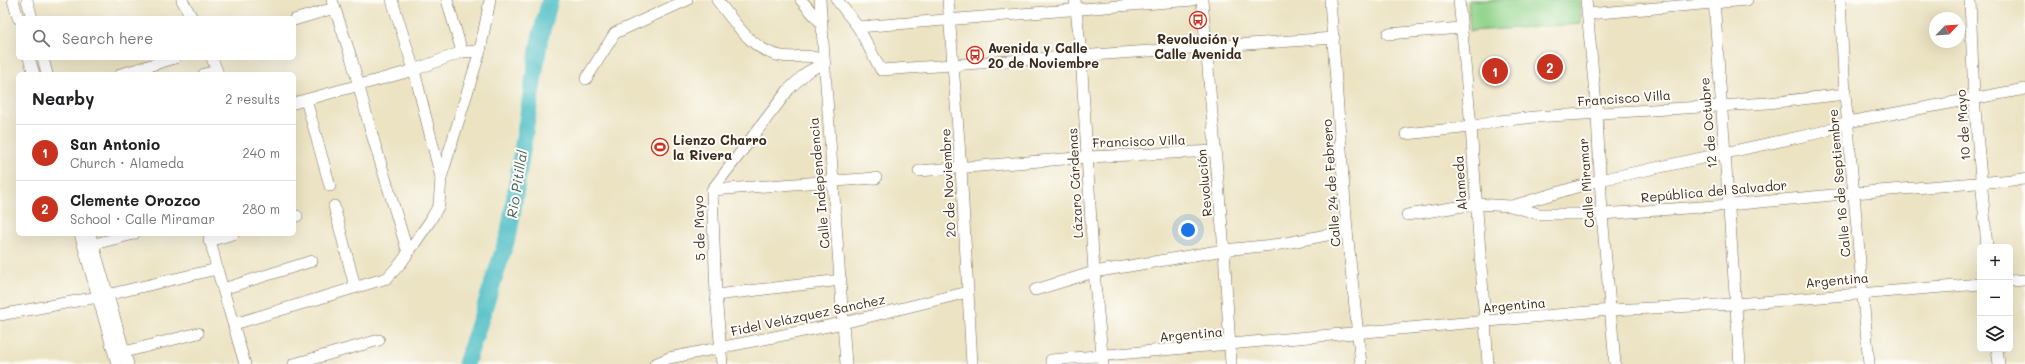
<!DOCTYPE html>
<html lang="en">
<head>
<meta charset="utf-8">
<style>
	body { margin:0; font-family:Mali,sans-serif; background:#f2f2f2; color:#202124 }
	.controls { position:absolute; right:12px; bottom:12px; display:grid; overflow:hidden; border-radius:6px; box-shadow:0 4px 16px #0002 }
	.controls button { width:36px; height:36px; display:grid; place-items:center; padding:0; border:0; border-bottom:1px solid #e0e0e0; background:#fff; color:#202124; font:20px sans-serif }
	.compass { position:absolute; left:1929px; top:12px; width:36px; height:36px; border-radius:50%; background:#fff; box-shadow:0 4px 16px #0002; rotate:65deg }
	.you { position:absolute; left:1188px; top:230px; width:14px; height:14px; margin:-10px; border:3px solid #fff; border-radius:50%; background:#1a73e8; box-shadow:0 0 0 6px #1a73e833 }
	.badge { display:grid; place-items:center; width:26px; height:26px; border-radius:50%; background:#c8321e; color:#fff; font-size:13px; font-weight:700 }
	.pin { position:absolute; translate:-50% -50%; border:2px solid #fff; box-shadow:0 1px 4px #0006 }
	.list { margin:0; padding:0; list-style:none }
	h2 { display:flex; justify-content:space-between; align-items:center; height:52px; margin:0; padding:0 16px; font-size:17px }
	h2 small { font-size:13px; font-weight:400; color:#757577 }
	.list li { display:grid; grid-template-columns:26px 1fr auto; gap:12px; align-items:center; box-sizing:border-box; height:56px; padding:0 16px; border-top:1px solid #e0e0e0 }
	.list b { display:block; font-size:15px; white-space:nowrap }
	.list p { margin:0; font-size:13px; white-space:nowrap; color:#757577 }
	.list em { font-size:13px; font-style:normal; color:#757577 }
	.icon { flex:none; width:22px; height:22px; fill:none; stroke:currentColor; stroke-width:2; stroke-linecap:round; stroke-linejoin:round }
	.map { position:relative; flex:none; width:2025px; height:364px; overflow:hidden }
	.search { position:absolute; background:#fff; box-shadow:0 4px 16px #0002; left:16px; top:16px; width:280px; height:44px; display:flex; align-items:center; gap:10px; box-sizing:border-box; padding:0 14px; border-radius:6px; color:#757577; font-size:15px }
	.panel { position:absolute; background:#fff; box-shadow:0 4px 16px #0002; left:16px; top:72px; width:280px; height:164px; border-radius:6px }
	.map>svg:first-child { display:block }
	.green { fill:#92d48c; stroke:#667f55 }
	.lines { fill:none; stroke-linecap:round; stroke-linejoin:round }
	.river { stroke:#52c0c7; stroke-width:17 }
	.minor-casing { stroke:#796b58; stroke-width:12 }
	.minor { stroke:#fff; stroke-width:11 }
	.labels { text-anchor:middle; stroke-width:4; stroke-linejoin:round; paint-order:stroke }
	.poi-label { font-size:13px; font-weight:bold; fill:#3b2a1e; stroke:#fdfcf7; text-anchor:start }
	.street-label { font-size:13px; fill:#3b2a1e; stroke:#fdfcf7 }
	.water-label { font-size:14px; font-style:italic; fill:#435e59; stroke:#fdfcf7 }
</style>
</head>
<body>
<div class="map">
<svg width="2025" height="364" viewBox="0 0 2025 364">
	<rect width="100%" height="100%" fill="#fdfcf7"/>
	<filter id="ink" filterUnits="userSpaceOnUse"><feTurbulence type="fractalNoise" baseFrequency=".025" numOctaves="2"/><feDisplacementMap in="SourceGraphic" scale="8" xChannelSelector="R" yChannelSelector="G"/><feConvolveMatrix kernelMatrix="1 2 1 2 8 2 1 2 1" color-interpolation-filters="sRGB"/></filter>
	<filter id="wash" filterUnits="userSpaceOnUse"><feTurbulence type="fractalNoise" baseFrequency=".012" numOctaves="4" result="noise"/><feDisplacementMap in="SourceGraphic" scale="16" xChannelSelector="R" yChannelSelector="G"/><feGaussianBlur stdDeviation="0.9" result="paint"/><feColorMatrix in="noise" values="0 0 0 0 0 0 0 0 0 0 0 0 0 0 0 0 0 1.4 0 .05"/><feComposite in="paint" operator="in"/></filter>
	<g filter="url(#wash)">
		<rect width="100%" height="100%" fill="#ece3c3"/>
		<polygon class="green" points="1468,0 1580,0 1581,24 1470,31"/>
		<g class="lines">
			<polyline class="river" points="466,364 509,233 540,38 550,0"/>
		</g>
	</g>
	<g filter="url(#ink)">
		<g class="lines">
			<g class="minor-casing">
				<g id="minor">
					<polyline points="13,0 18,18"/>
					<polyline points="27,0 32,18"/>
					<polyline points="182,0 192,18"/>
					<polyline points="392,0 414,70 441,178 439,205 430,221 408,253"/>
					<polyline points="447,0 462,52"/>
					<path d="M717,0C734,21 752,51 781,56C797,59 807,52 824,61"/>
					<polyline points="801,0 821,23"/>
					<polyline points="820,0 846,364"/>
					<polyline points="837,0 858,27 1193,0"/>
					<polyline points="948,0 961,168 972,364"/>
					<polyline points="1075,0 1081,55 1094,272 1103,364"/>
					<polyline points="1202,0 1224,250 1231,364"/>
					<polyline points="1330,0 1347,231 1361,364"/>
					<polyline points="1459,0 1471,127 1488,364"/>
					<polyline points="1586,0 1597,115 1602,214 1615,364"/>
					<polyline points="1714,0 1740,364"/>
					<polyline points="1840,0 1845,94 1869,364"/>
					<polyline points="1970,0 1974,98 1987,247"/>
					<polyline points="1588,14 1747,0"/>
					<polyline points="294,20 334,8"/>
					<polyline points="858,27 881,70 1334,38"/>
					<polyline points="1388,34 1461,28"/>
					<polyline points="29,58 34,74"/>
					<polyline points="43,58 47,74"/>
					<polyline points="212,58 218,74"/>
					<polyline points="121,74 175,58"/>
					<polyline points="204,74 217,71"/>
					<polyline points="586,79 615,33 687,0"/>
					<polyline points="306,100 330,186"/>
					<polyline points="294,103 414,70 462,52 480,51"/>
					<polyline points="1406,134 1471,127 1499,121 1534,117 1768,103 1845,94"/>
					<polyline points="919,171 1088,157 1215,151"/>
					<polyline points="441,178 480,51 490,0"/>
					<polyline points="712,190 876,178"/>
					<polyline points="334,206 355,287"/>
					<polyline points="1512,206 1600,180 1822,132 1848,122 2025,89"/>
					<polyline points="1407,215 1476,204 1511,206 1539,214 1602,214 1729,205 1854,193 2025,179"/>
					<polyline points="294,217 297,216"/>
					<polyline points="80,234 117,364"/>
					<polyline points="90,234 128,364"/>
					<polyline points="209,234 217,269 245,364"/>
					<polyline points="209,241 233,234"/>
					<polyline points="86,246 134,234"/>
					<polyline points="2010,281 2025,280"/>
					<polyline points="223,289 312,261"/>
					<polyline points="1035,290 1094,272 1224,250 1281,244 1347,231"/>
					<polyline points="716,295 841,280"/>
					<polyline points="0,315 98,297 217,269"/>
					<polyline points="234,324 387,278 401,263 408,253 370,128 351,57 332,0"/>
					<polyline points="1997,349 1999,364"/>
					<polyline points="117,354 198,333"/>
					<polyline points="1051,360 1611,310 1735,304 1980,284"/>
					<polyline points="294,364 379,340"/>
					<polyline points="655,364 669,358 843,323 968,292"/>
					<polyline points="722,364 716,295 712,190 789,89 807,72 824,63"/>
				</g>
			</g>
			<use href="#minor" class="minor"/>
		</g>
	</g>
	<defs>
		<g id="bus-ring" transform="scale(0.9)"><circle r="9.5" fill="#fdfcf7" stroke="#c8321e" stroke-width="1.5"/><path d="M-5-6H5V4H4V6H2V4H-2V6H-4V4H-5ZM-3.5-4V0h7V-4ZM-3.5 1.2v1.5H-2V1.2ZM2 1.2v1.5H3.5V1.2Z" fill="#c8321e"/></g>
		<g id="stadium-ring" transform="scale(0.9)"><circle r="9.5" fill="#fdfcf7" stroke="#c8321e" stroke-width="1.5"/><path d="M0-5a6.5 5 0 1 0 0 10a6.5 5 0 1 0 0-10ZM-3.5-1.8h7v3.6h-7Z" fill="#c8321e"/></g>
	</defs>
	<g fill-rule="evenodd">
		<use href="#bus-ring" x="1198" y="20"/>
		<use href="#bus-ring" x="975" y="55"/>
		<use href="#stadium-ring" x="660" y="147"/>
	</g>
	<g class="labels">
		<g class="poi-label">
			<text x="1198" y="44" text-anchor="middle">Revolución y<tspan x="1198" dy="15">Calle Avenida</tspan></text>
			<text x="988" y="53">Avenida y Calle<tspan x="988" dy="15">20 de Noviembre</tspan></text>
			<text x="673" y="145">Lienzo Charro<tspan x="673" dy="15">la Rivera</tspan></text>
		</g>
		<g class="street-label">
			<text transform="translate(1624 98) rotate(-4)" y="5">Francisco Villa</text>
			<text transform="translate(1708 123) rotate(-95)" y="5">12 de Octubre</text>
			<text transform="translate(1963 125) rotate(-94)" y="5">10 de Mayo</text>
			<text transform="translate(1139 141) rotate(-2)" y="5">Francisco Villa</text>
			<text transform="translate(819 183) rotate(-95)" y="5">Calle Independencia</text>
			<text transform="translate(948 183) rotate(-93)" y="5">20 de Noviembre</text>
			<text transform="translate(1075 183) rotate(-93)" y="5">Lázaro Cárdenas</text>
			<text transform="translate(1204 183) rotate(-95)" y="5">Revolución</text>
			<text transform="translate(1331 183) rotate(-94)" y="5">Calle 24 de Febrero</text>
			<text transform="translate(1460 183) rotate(-94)" y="5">Alameda</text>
			<text transform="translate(1586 183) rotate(-94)" y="5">Calle Miramar</text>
			<text transform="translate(1839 183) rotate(-95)" y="5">Calle 16 de Septiembre</text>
			<text transform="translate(1714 191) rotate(-5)" y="5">República del Salvador</text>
			<text transform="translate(699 228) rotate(-92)" y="5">5 de Mayo</text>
			<text transform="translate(1837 280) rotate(-5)" y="5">Argentina</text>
			<text transform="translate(1514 305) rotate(-5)" y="5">Argentina</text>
			<text transform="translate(808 315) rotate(-12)" y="5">Fidel Velázquez Sanchez</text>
			<text transform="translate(1191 334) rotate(-5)" y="5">Argentina</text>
		</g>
		<g class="water-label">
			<text transform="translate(517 184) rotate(-81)" y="5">Rio Pitillal</text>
		</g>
	</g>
</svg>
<div class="controls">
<button>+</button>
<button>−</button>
<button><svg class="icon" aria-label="layers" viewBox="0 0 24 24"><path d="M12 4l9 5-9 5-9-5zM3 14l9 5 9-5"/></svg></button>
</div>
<svg class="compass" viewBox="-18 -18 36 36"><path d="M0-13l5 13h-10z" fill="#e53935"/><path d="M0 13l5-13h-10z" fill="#757577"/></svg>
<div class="you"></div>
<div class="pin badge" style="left:1495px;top:71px">1</div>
<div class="pin badge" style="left:1550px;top:67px">2</div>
<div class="search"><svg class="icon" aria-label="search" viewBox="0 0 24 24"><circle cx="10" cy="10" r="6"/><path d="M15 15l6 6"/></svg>Search here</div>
<section class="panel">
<h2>Nearby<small>2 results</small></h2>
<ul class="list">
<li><span class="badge">1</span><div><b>San Antonio</b><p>Church · Alameda</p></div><em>240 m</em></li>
<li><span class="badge">2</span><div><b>Clemente Orozco</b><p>School · Calle Miramar</p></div><em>280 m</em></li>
</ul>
</section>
</div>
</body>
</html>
